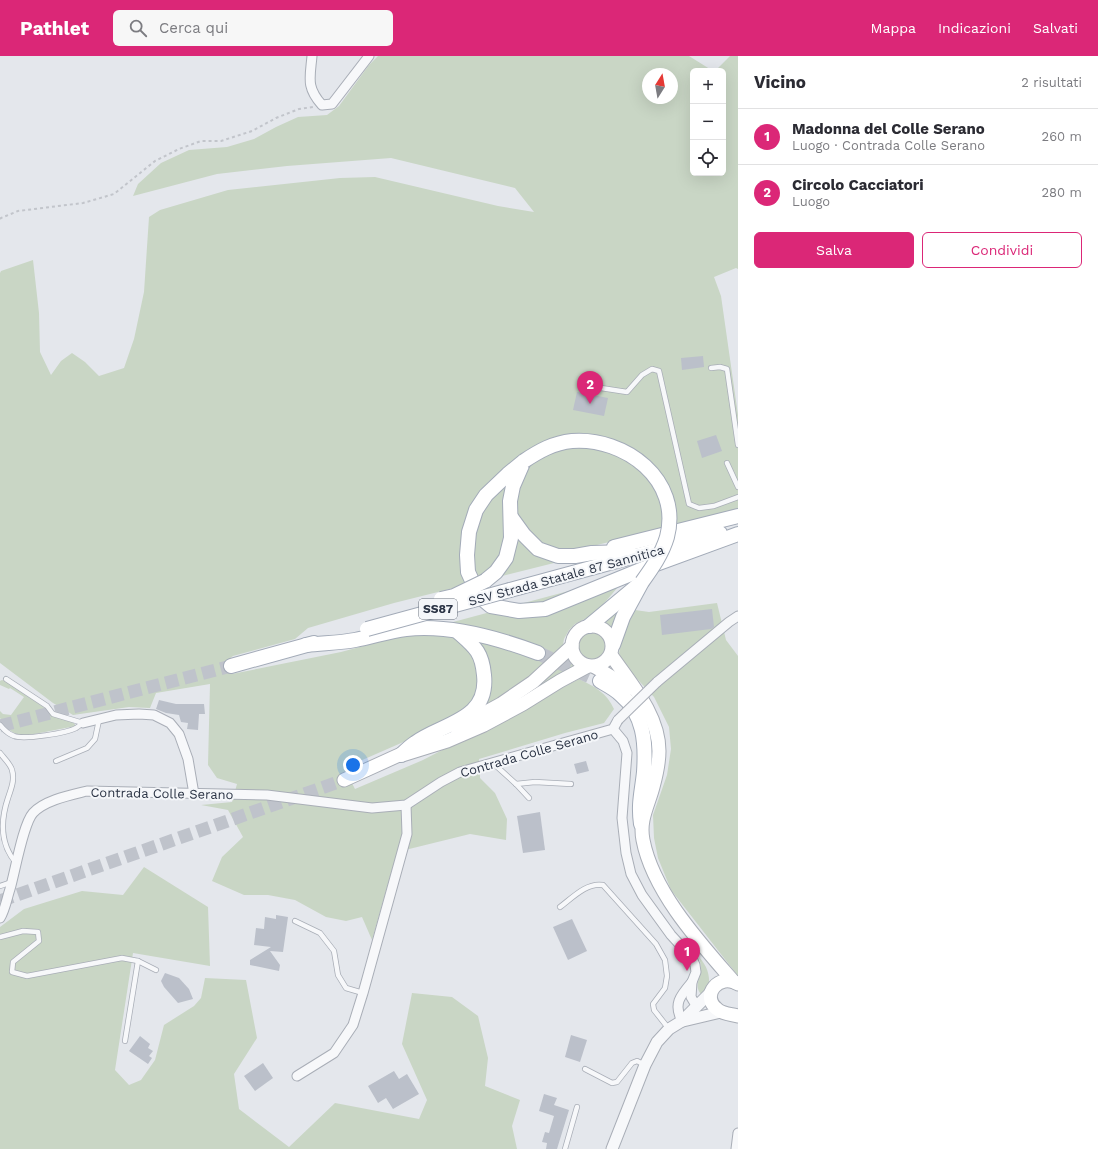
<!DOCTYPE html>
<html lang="it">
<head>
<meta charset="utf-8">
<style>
	body { margin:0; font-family:"Work Sans",sans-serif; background:#f7f7f7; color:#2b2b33 }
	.controls { position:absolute; right:12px; top:12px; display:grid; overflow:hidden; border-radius:6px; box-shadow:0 4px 16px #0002 }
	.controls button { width:36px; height:36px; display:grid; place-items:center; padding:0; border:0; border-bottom:1px solid #e1e1e2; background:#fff; color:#2b2b33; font:20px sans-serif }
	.compass { position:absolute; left:642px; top:12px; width:36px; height:36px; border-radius:50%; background:#fff; box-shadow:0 4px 16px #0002; rotate:11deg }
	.you { position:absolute; left:353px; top:709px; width:14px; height:14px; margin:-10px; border:3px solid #fff; border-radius:50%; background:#1a73e8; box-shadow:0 0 0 6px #1a73e833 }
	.badge { display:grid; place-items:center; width:26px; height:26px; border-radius:50%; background:#db2777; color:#fff; font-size:13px; font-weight:700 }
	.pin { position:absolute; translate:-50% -33px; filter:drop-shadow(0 1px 2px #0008) }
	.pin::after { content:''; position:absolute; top:21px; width:14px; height:12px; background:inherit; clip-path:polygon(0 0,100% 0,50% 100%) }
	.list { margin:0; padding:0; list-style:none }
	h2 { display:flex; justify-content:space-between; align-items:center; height:52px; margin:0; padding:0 16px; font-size:17px }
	h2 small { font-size:13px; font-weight:400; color:#7c7c81 }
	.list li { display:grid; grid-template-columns:26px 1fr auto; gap:12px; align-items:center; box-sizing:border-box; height:56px; padding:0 16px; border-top:1px solid #e1e1e2 }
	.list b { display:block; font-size:15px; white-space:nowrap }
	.list p { margin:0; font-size:13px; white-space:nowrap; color:#7c7c81 }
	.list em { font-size:13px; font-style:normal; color:#7c7c81 }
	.actions { display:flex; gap:8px; padding:12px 16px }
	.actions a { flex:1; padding:9px 0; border:1px solid #db2777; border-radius:6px; text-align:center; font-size:14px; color:#db2777 }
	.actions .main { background:#db2777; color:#fff }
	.icon { flex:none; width:22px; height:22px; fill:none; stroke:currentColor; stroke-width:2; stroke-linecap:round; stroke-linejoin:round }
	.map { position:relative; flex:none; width:738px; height:1093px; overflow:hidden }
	header { display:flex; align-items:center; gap:24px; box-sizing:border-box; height:56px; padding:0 20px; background:#db2777; color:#fff }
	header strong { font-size:19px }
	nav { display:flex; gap:22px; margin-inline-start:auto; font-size:14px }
	.search { width:280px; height:36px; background:#f7f7f7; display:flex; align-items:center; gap:10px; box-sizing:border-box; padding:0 14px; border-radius:6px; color:#7c7c81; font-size:15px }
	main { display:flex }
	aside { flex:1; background:#fff }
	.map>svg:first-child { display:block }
	.green { fill:#c9d6c5; fill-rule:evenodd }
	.building { fill:#bbc0ca }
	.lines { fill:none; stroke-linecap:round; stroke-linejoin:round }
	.secondary-tunnel { stroke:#bfc3cb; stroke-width:13; stroke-dasharray:13 6; stroke-linecap:butt }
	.primary-tunnel { stroke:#bfc3cb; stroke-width:14; stroke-dasharray:14 7; stroke-linecap:butt }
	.service-casing { stroke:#a9aeb7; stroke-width:6 }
	.minor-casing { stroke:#a9aeb7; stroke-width:11 }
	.tertiary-casing { stroke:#a9aeb7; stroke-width:13 }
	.secondary-casing { stroke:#a9aeb7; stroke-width:15 }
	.primary-casing { stroke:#a3abb8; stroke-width:16 }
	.path { stroke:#c2c5cb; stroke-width:2; stroke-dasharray:3 3; stroke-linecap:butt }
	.service { stroke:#f7f8fa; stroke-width:4.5 }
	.minor { stroke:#f7f8fa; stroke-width:9 }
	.tertiary { stroke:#f7f8fa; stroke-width:11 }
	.secondary { stroke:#fff; stroke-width:13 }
	.primary { stroke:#fff; stroke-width:14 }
	.minor-bridge-casing { stroke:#a9aeb7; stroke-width:11; stroke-linecap:butt }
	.primary-bridge-casing { stroke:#a3abb8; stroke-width:16; stroke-linecap:butt }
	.minor-bridge { stroke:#f7f8fa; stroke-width:9 }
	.primary-bridge { stroke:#fff; stroke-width:14 }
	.labels { text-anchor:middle; stroke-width:4; stroke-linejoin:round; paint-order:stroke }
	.shield { fill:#f4f6f9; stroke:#676e7b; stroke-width:1 }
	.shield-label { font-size:12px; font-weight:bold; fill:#2b3445 }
	.street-label { font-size:13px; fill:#2b3445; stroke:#f4f6f9 }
</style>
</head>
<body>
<header>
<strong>Pathlet</strong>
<div class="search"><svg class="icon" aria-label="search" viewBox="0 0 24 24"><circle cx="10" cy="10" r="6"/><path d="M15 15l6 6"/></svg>Cerca qui</div>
<nav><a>Mappa</a><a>Indicazioni</a><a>Salvati</a></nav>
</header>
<main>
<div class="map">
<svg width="738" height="1093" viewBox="0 0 738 1093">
	<rect width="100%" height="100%" fill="#e4e7ec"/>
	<g class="green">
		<path d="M378,0H689L713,15H693V117H723V15H715L730,0H738V213L736,212L714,221L721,240L738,359V454L597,489L554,507L394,547L308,572L295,583L233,600L226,605L232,618L341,596L606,525L618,531L595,558L575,568L569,574L564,583L563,589L546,607L504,642L344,712L355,733L423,704L579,623C594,630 607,637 614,653L604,667L565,677L479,703L480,722L495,737L507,763L506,784L470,778L397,796L372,884L362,861L346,865L326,861L295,844L268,839H244L212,825L222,801L243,781L228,754L201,749L232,746L237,728L217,722L208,709L210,628L156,637L150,652L129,651L73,659L53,647L0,607V217L1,215L33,204L39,257L40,296L51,319L61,305L72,297L85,306L99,320L124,312L134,283L144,236L149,161L160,154L228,134L340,122L375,121L498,150L534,156L515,132L391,102L287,110L217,118L133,140L138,128L161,107L189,94L227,91L254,83L276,71L298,61L327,59L339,50L369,9ZM648,18H672V42H648Z"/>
		<polygon points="631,538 613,578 604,569 598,567"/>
		<polygon points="717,547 726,584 738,600 738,920 671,834 658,802 654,782 653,759 667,719 671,693 669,671 654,641 624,609 619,597 624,575 635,554 649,556"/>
		<circle cx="592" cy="591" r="15"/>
		<polygon points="569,597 572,602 581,611 525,640"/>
		<polygon points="2,624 5,625 45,652 53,660 73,666 76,670 24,680 14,677 8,673 0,662 0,655 3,658 11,659 24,641 10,632 9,633 0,629 0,625"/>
		<polygon points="144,811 208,851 210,910 133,897 115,1014 129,1029 141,1024 155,1004 164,969 194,950 201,942 205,922 246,924 257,982 234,1018 239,1053 289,1091 335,1047 419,1063 427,1044 402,988 412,937 452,941 478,960 488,1002 485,1030 520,1044 512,1070 517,1093 0,1093 0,871 24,853 82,835 123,839"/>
		<path d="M699,901C707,910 710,918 709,931L701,938C694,930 700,923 701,914C701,909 700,905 699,901Z"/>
	</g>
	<g class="building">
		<polygon points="703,300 704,311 682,314 681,302"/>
		<polygon points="577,336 608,342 604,360 573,354"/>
		<polygon points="716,379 722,395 702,402 697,385"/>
		<polygon points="712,553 714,571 711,573 662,579 660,559"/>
		<polygon points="159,644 176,648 204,648 205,658 199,658 198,674 187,673 188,667 181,666 179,659 166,657 156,653"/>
		<polygon points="586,705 589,715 577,718 574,708"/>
		<polygon points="540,756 545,794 523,797 517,760"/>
		<polygon points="276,859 288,861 283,896 270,895 280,909 279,915 250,909 250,904 271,891 254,889 256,872 264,873 265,861 276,863"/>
		<polygon points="572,863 587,895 568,904 553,871"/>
		<polygon points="165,917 179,922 189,933 193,943 178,947 164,931 161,925"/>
		<polygon points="571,979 587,984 580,1006 565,1001"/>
		<polygon points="140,980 150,988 148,992 153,995 149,1000 152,1002 148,1008 129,995"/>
		<polygon points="263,1007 273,1022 255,1035 244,1020"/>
		<polygon points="394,1015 399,1023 407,1018 419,1038 393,1053 386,1042 378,1047 368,1030"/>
		<polygon points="544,1038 557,1042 554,1049 569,1054 557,1093 546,1093 547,1087 542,1086 545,1076 549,1077 554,1060 539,1055"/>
	</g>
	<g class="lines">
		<g class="secondary-tunnel">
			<polyline points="0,670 231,610"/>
			<polyline points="0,845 344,724"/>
		</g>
		<polyline class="primary-tunnel" points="538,597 600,625"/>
		<g class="service-casing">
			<g id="service">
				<polyline points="711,312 720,311 727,313 738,389"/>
				<polyline points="588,330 627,336 642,319 652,313 659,315 689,448 699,452 714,450 738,441"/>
				<polyline points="727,407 738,431"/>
				<polyline points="6,623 47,650 53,658 83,667"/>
				<path d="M0,669C4,674 8,678 14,680C24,684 67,677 76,672C78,671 81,668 83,667"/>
				<path d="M0,697C4,702 11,709 12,714C15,724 11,733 8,742C0,766 0,789 17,808"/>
				<polyline points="56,705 87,692 95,683 99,664"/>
				<polyline points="493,707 516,728 529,742"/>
				<polyline points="516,728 535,726 571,728"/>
				<polyline points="0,830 12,826"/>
				<path d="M560,851C572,842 587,826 603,829L656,888L665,904L667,920L665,932L653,948L654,954L669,973"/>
				<polyline points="295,865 320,877 334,895 338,919 346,932 363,937"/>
				<polyline points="0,881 23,875 38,876 39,885 13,906 12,916 27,920 122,902 138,905 156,914"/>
				<polyline points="125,985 138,905"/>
				<polyline points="585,1013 612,1027 617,1026 632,1007 637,1005 645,1009"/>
				<polyline points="565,1093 577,1051"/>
			</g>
		</g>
		<g class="minor-casing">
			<g id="minor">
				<path d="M312,0C310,22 306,31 322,49L332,48L369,0"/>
				<polyline points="657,626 729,566 738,560"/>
				<polyline points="83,667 116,659 139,658 154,659 170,667 179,678 188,703 194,738"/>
				<polyline points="613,673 623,685 627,697 622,762 626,797 631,818 642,839 671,879 692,902 695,909 696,916 692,926 691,941 697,951"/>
				<path d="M0,862C5,854 7,842 10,833C15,816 23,768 33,757C45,744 71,739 87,735L267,739L372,752L406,749L441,726L460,716L613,673L618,664"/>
				<path d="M682,965C673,948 680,940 692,926"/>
				<polyline points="297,1020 334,997 353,969 363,937 407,778 406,749"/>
				<polyline points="736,1093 738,1077"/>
			</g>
		</g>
		<g class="tertiary-casing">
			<g id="tertiary">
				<polyline points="683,965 721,956"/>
				<polyline points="612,1093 645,1009 657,986 669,973 682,965 712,935"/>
			</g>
		</g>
		<g class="secondary-casing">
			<g id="secondary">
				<circle cx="592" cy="590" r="20"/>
				<path d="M611,599C631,628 659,659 659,695C659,707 656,720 653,731C648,750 639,764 643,784C653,836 700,887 734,926"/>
				<polyline points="595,611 630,632"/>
				<polyline points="457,672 501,648 533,626 572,590"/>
				<polyline points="402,699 447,685 484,669 523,648 560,625 588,610"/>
				<polyline points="344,724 410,694"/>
				<path d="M738,928C719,916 700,940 717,953C722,958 731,958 738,960"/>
			</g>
		</g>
		<g class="primary-casing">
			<g id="primary">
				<polyline points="524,405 508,418 486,439 476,454 469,476 467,499 468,516 479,540 491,550 519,555 545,553 648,511 738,478"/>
				<polyline points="511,461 524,479 538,493 558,500 575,500 592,497 628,496"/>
				<polyline points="614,491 738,460"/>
				<polyline points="485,525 496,516 506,502 511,482 510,445 513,430 523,407"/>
				<polyline points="510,534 720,477"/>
				<polyline points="589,570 637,530"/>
				<path d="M306,589C322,587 339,587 355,584C372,581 389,575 406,573C450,568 498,582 538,597"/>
				<polyline points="613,589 623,561 642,526"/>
				<polyline points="231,610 314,587"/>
				<path d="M600,625C607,629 615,633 621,639C644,658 646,687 644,716C642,736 638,747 641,768"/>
				<path d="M401,699C405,695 410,690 415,687C442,667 489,665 484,619C482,596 475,591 458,576"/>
			</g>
		</g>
		<polyline class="path" points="0,163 1,162 18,155 83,147 114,138 155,105 179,93 201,85 221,85 252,75 276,62 299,53 313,51"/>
		<use href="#service" class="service"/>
		<use href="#minor" class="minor"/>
		<use href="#tertiary" class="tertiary"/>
		<use href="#secondary" class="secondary"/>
		<use href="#primary" class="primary"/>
		<g class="minor-bridge-casing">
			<polyline id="minor-bridge" points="618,664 657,626"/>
		</g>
		<g class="primary-bridge-casing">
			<g id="primary-bridge">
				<path d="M524,405C539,395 553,387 572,385C625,381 682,424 667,481C662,498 652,512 642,526"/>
				<polyline points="441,543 454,540 485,525"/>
				<polyline points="367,573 510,534"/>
			</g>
		</g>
		<use href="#minor-bridge" class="minor-bridge"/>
		<use href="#primary-bridge" class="primary-bridge"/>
	</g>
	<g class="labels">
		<rect class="shield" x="419" y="543" width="38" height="20" rx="3"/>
		<g class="shield-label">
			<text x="438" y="557">SS87</text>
		</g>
		<g class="street-label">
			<text transform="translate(566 519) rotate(-15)" y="5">SSV Strada Statale 87 Sannitica</text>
			<text transform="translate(529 697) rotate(-16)" y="5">Contrada Colle Serano</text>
			<text transform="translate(162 737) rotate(1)" y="5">Contrada Colle Serano</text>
		</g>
	</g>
</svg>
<div class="controls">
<button>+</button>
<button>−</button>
<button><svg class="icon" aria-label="locate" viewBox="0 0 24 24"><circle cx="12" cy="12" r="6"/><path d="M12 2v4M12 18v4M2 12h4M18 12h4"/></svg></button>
</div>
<svg class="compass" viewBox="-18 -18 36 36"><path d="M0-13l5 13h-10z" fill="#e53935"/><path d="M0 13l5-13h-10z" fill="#7c7c81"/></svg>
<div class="you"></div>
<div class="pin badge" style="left:687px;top:915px">1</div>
<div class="pin badge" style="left:590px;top:348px">2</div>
</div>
<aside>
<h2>Vicino<small>2 risultati</small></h2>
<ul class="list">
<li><span class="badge">1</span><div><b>Madonna del Colle Serano</b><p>Luogo · Contrada Colle Serano</p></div><em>260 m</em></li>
<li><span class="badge">2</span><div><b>Circolo Cacciatori</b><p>Luogo</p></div><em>280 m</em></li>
</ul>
<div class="actions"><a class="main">Salva</a><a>Condividi</a></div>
</aside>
</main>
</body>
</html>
